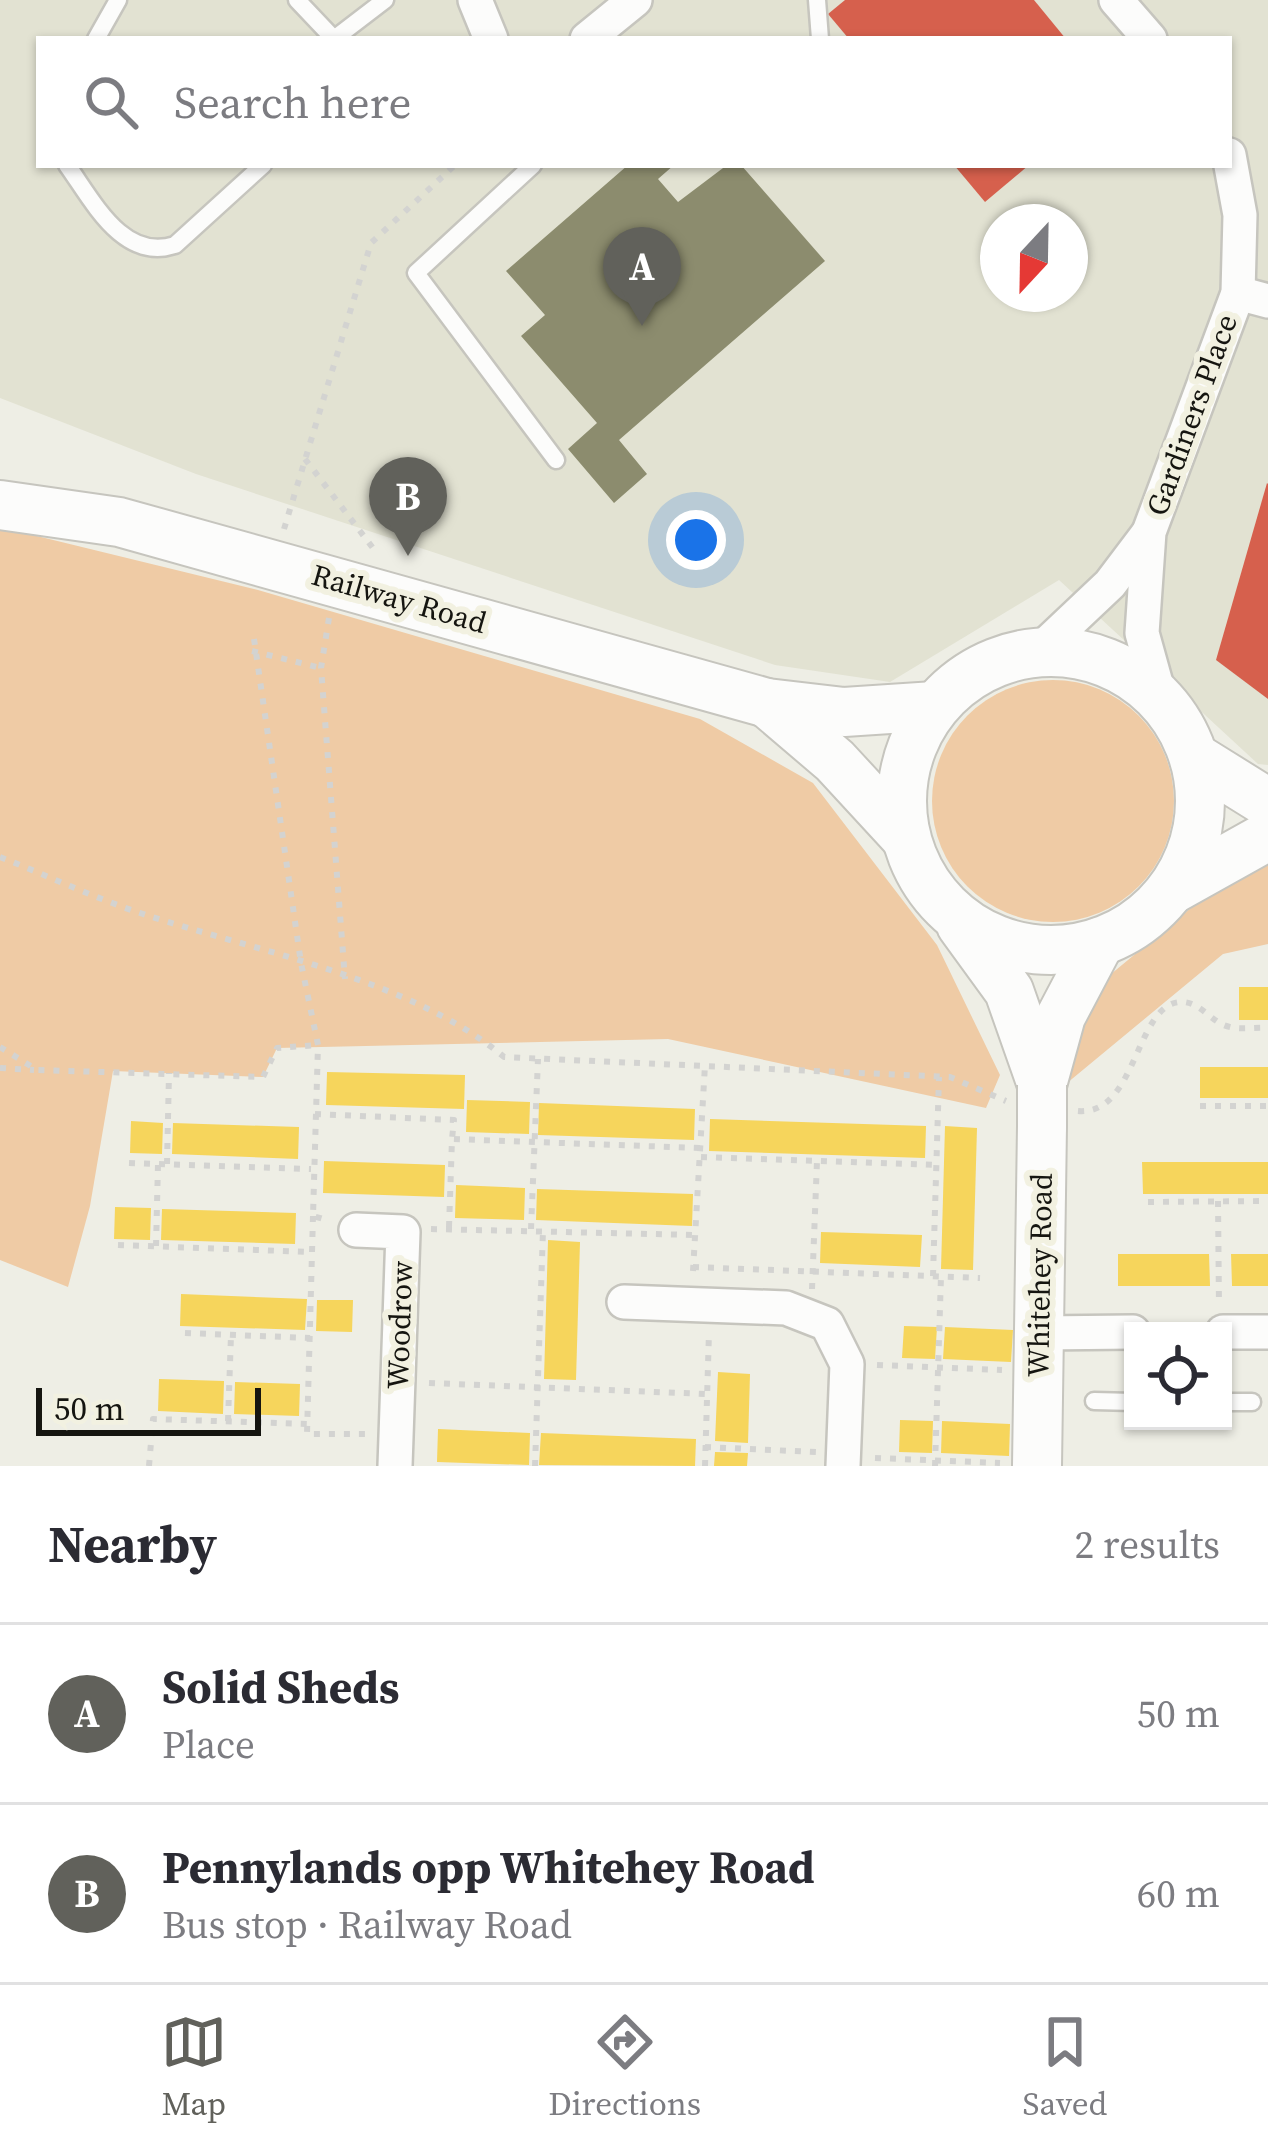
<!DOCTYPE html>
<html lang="en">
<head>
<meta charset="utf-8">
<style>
	body { margin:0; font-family:"Source Serif 4",serif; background:#f7f7f7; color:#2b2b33 }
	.controls { position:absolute; right:36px; bottom:36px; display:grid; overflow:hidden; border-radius:0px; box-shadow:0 3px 9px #0004 }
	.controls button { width:108px; height:108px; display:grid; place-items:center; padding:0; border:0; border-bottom:3px solid #e1e1e2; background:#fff; color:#2b2b33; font:60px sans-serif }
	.compass { position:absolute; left:980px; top:204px; width:108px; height:108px; border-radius:50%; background:#fff; box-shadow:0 3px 9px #0004; rotate:202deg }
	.scale { position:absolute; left:36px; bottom:30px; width:225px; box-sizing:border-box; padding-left:12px; border:6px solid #151510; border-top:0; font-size:33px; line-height:42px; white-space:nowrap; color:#151510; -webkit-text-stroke:9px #f2f1e1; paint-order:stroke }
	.you { position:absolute; left:696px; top:540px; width:42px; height:42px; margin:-30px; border:9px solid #fff; border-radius:50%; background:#1a73e8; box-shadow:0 0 0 18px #1a73e833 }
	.badge { display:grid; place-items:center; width:78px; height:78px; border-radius:50%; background:#61615b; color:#fff; font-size:39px; font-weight:700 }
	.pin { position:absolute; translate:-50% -99px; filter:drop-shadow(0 3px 6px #0008) }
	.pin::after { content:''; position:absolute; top:63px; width:42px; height:36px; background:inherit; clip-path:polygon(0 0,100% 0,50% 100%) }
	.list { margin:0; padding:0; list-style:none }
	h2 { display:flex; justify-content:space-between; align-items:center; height:156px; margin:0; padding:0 48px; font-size:51px }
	h2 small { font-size:39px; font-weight:400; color:#7c7c81 }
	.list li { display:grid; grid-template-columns:78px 1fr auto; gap:36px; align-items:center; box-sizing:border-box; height:180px; padding:0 48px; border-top:3px solid #e1e1e2 }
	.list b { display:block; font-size:45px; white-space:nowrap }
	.list p { margin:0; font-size:39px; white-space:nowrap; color:#7c7c81 }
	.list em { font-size:39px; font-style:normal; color:#7c7c81 }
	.icon { flex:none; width:66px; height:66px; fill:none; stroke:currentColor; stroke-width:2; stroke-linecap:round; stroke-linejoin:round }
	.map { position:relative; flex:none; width:1268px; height:1466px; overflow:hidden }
	.search { position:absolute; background:#fff; box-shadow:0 3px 9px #0004; left:36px; right:36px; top:36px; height:132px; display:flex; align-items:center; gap:30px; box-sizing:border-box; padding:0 42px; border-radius:0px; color:#7c7c81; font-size:45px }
	.sheet { height:516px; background:#fff }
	nav { display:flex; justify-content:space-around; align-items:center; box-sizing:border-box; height:168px; border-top:3px solid #e1e1e2; background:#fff; font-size:33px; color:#7c7c81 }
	nav a { display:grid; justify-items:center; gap:6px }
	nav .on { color:#61615b }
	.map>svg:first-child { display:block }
	.built { fill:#e2e2d2; fill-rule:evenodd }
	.green { fill:#efcba5 }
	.homes { fill:#f6d55c }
	.shops { fill:#d6604d }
	.industry { fill:#8c8c6e }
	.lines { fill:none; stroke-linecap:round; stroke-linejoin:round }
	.lane-casing { stroke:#c6c5be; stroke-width:21 }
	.street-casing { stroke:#c6c5be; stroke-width:38 }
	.secondary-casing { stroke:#c6c5be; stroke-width:52 }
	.path { stroke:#d3d3d1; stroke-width:6; stroke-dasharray:6 9; stroke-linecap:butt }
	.lane { stroke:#fcfcfb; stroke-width:16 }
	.street { stroke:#fcfcfb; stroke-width:33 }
	.secondary { stroke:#fcfcfb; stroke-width:48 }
	.secondary-bridge-casing { stroke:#c6c5be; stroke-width:52; stroke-linecap:butt }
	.secondary-bridge { stroke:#fcfcfb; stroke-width:48 }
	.labels { text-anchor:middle; stroke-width:12; stroke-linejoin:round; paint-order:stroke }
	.street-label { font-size:30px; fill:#151510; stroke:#f2f1e1 }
</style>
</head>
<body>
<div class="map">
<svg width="1268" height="1466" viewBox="0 0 1268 1466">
	<rect width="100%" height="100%" fill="#eeeee5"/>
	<path class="built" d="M0,0H1268V765L1258,764L1059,580L890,682L775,665L196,474L0,398ZM39,39H1229V165H39ZM998,222H1070V294H998Z"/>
	<g class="green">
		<polygon points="0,527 258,590 700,719 813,783 937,945 1000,1075 986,1108 668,1039 277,1048 263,1077 113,1071 90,1206 68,1287 0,1260"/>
		<circle cx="1053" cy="801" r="121"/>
		<polygon points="1268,859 1268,944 1223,954 1055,1093 1099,984 1238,869"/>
	</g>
	<g class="homes">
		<rect x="1239" y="987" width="29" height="33"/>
		<rect x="1200" y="1067" width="68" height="31"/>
		<polygon points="327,1072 465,1075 464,1109 326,1105"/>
		<polygon points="467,1100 530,1102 529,1134 466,1132"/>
		<polygon points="539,1103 695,1109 694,1140 538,1135"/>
		<polygon points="710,1119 926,1126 925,1158 709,1151"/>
		<polygon points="131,1121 163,1123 162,1154 130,1153"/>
		<polygon points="173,1123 299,1127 298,1159 172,1154"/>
		<polygon points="945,1126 977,1128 973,1270 941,1269"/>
		<polygon points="324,1161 445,1165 444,1197 323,1193"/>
		<polygon points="1142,1162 1268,1162 1268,1194 1143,1194"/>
		<polygon points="456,1185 525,1188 524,1220 455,1218"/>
		<polygon points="537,1189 693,1194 692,1226 536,1220"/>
		<polygon points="115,1207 151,1208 150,1240 114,1239"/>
		<polygon points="162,1209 296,1213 295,1244 161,1240"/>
		<polygon points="821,1232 922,1235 920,1267 820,1263"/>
		<polygon points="548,1240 580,1242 576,1380 544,1379"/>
		<polygon points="1118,1254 1209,1254 1210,1286 1118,1286"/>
		<polygon points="1231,1254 1268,1254 1268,1286 1232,1286"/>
		<polygon points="181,1294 307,1299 305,1330 180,1326"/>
		<polygon points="317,1300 353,1300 352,1332 316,1331"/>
		<polygon points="904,1326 937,1327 935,1359 902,1358"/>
		<polygon points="945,1327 1013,1330 1011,1362 943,1359"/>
		<polygon points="718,1372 750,1374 748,1443 715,1441"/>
		<polygon points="159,1379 224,1381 223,1414 158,1411"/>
		<polygon points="235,1382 300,1384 299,1416 234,1414"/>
		<polygon points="900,1420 933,1421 932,1453 899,1452"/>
		<polygon points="942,1421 1010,1424 1009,1456 941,1453"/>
		<polygon points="438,1429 530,1433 529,1465 437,1462"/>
		<polygon points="541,1433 696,1439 695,1466 539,1465"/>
		<polygon points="715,1452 748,1453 747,1466 714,1466"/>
	</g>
	<g class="shops">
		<polygon points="845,0 1034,0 1066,39 849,39 828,14"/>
		<polygon points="954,165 1029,165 985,202"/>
		<polygon points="1267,483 1268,484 1268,699 1216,660"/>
	</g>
	<polygon class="industry" points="628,165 674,165 658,179 678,202 727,165 741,165 825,261 619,440 647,474 614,503 568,449 597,423 521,336 545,315 506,271"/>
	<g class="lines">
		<g class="lane-casing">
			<g id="lane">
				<polyline points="297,0 334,39"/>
				<polyline points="817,0 820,39"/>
				<polyline points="96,39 118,0"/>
				<polyline points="334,39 385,0"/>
				<path d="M67,165C93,201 123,262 175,245L263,165"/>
				<polyline points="533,165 416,273 556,460"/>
				<polyline points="1094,1401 1133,1402"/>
				<polyline points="1223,1402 1252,1402"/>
			</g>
		</g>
		<g class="street-casing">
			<g id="street">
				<polyline points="475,0 491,39"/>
				<polyline points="1116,0 1150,39"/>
				<polyline points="587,39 635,0"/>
				<polyline points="1238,293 1268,301"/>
				<polyline points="1038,652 1110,584 1147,535"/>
				<polyline points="1160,698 1142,633 1149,532 1238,293 1240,215 1229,155"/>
				<polyline points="356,1230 403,1232 395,1466"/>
				<polyline points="624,1302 786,1308 827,1324 847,1364 843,1466"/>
				<polyline points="1223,1332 1268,1332"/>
				<polyline points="1040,1333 1133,1332"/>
			</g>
		</g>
		<g class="secondary-casing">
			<g id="secondary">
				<polyline points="0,505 119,522 767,703 844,712 935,706"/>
				<circle cx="1051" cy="801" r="149"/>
				<polyline points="767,703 835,761 906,838"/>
				<polyline points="1194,757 1268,803"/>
				<polyline points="1173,889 1268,836"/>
				<polyline points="961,925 1009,991 1042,1085"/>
				<polyline points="1042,1085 1061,1016 1100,942"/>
				<polyline points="1037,1466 1042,1126"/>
			</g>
		</g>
		<g class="path">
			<polyline points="305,459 376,552"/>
			<polyline points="284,529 371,243 455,165"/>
			<polyline points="329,618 321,668 345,979"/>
			<polyline points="254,639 301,963 318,1045 313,1216 330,1221"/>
			<polyline points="252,651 321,668"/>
			<path d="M0,857C48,876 97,899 146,915C260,952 412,980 504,1057L950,1077L1006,1101"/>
			<polyline points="0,1047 37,1070 263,1077 277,1048 318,1045"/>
			<polyline points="0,1068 34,1070"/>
			<polyline points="1200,1106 1268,1106"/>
			<path d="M1078,1111C1137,1116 1135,1005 1180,1002C1201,1001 1212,1024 1230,1027C1242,1030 1256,1027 1268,1028"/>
			<polyline points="315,1114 454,1120 452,1139"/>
			<polyline points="701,1157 937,1165"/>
			<polyline points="129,1163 311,1169"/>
			<polyline points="167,1164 169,1073"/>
			<polyline points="1218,1201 1219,1306"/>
			<polyline points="1148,1202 1268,1201"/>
			<polyline points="313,1216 307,1434 368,1434"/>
			<polyline points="449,1227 452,1139 700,1148"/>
			<polyline points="431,1229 695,1235"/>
			<polyline points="531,1229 538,1059"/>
			<polyline points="118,1245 312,1252"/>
			<polyline points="156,1246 158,1164"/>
			<polyline points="693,1267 980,1278"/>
			<polyline points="693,1271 705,1065"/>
			<polyline points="933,1276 939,1077"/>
			<polyline points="812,1289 817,1161"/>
			<polyline points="185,1333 310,1338"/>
			<polyline points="877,1365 1002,1370"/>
			<polyline points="429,1383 707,1394"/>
			<polyline points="228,1421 231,1335"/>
			<polyline points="705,1447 816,1452"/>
			<polyline points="875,1458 1000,1463"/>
			<polyline points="149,1466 153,1419 307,1424"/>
			<polyline points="535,1466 543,1230"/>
			<polyline points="705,1466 709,1332"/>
			<polyline points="935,1466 941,1276"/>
		</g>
		<use href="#lane" class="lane"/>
		<use href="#street" class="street"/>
		<use href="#secondary" class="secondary"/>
		<g class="secondary-bridge-casing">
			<polyline id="secondary-bridge" points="1042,1126 1042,1085"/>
		</g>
		<use href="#secondary-bridge" class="secondary-bridge"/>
	</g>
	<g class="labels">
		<g class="street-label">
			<text transform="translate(1192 415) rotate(-70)" y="10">Gardiners Place</text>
			<text transform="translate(399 599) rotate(16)" y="10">Railway Road</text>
			<text transform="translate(1040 1275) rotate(-89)" y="10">Whitehey Road</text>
			<text transform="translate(400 1325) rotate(-88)" y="10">Woodrow</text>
		</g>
	</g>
</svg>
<div class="controls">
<button><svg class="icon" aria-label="locate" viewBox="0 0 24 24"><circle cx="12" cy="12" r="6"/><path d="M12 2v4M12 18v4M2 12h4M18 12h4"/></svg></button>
</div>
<svg class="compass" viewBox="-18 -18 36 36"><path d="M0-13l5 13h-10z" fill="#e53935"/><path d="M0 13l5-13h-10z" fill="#7c7c81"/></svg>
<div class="scale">50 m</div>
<div class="you"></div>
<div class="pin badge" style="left:642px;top:326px">A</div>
<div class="pin badge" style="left:408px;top:556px">B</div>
<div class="search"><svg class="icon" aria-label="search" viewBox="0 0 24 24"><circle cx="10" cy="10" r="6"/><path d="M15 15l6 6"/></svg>Search here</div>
</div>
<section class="sheet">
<h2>Nearby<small>2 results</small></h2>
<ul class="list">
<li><span class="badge">A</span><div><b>Solid Sheds</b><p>Place</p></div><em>50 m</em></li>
<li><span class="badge">B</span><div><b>Pennylands opp Whitehey Road</b><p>Bus stop · Railway Road</p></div><em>60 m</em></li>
</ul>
</section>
<nav>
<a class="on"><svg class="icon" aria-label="map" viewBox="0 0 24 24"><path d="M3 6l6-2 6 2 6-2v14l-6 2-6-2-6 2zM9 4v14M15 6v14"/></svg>Map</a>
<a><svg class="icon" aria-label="directions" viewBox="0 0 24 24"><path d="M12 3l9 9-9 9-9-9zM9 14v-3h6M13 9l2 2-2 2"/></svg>Directions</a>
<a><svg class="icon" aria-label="saved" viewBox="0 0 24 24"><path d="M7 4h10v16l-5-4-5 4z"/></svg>Saved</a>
</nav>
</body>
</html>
